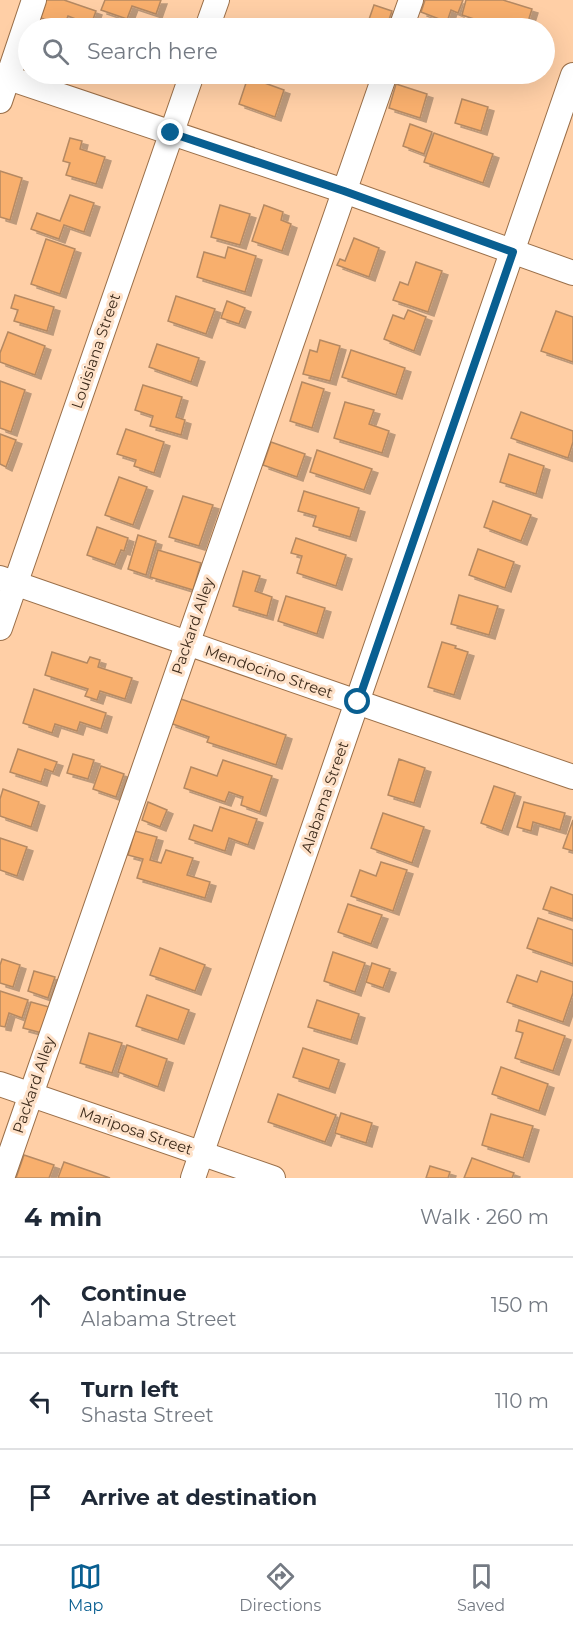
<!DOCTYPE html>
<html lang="en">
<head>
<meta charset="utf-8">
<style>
	body { margin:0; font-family:Montserrat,sans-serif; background:#f6f6f7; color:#1f2937 }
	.stop { position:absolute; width:18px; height:18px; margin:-14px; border:4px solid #095f91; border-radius:50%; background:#fff }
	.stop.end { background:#095f91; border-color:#fff; box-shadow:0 2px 6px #0008 }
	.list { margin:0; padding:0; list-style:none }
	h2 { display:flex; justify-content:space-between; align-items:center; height:78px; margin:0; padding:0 24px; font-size:26px }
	h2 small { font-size:20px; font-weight:400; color:#747a83 }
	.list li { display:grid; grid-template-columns:39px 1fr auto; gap:18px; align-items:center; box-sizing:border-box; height:96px; padding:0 24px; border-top:2px solid #e0e1e3 }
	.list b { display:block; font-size:22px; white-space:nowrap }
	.list p { margin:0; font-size:20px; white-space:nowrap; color:#747a83 }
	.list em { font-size:20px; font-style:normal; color:#747a83 }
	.icon { flex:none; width:33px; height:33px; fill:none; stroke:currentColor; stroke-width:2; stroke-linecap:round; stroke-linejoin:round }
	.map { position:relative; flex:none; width:573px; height:1178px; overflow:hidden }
	.search { position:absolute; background:#fff; box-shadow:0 6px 24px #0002; left:18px; right:18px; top:18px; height:66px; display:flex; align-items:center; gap:15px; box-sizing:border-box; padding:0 21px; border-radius:33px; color:#747a83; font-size:22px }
	.sheet { height:366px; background:#fff }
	nav { display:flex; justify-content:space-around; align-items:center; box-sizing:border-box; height:84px; border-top:2px solid #e0e1e3; background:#fff; font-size:16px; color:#747a83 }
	nav a { display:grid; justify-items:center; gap:3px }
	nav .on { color:#095f91 }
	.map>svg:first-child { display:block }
	.building { fill:#f8af6d; stroke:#b58962; stroke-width:1.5; filter:url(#shadow) }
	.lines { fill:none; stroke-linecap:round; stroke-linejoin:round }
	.minor-casing { stroke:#9a6f49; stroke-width:26 }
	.minor { stroke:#fff; stroke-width:24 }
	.route { stroke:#095f91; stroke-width:8 }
	.labels { text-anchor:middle; stroke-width:6; stroke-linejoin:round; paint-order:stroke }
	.street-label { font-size:15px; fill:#3d2b1b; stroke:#fee1c8 }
</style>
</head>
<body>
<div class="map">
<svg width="573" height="1178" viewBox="0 0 573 1178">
	<defs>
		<filter id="shadow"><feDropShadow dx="6" dy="4" stdDeviation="0" flood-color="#0004"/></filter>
	</defs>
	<rect width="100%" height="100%" fill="#ffcfa6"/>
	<g class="building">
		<polygon points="43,0 64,0 96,11 91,25 68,16 64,26 38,17"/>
		<polygon points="105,0 161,0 156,14 132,6 127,19 101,10"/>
		<polygon points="425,0 463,0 458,13 451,10 447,22 421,12"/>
		<polygon points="466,0 503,0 532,9 526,28 478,28 480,21 462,15"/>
		<polygon points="374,5 392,11 386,28 366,28"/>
		<polygon points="248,77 284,90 275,117 239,104"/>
		<polygon points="396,84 427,94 420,118 389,108"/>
		<polygon points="462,99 488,107 481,131 455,123"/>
		<polygon points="410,124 432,132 424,154 403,146"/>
		<polygon points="434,133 493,154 483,183 424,162"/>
		<polygon points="70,138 82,141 80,149 105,157 96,184 66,175 70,163 63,161"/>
		<polygon points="0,171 22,178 10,220 0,217"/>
		<polygon points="70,195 94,203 84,232 64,225 59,239 31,229 37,213 60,221"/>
		<polygon points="220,205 250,214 240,245 211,237"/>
		<polygon points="264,205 283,212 281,220 291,224 282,251 252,241"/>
		<polygon points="354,238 379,248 369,277 337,265 340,259 345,261"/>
		<polygon points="46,239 75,249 60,294 31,284"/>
		<polygon points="228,247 256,256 245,292 197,277 204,252 225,258"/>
		<polygon points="416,262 442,271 428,312 393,300 400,282 408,285"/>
		<polygon points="15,295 54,307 47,331 14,321 18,310 11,308"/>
		<polygon points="176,296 215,309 206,334 168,321"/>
		<polygon points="227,301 245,308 239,324 221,318"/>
		<polygon points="408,310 426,317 414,351 384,339 393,315 404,319"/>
		<polygon points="556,311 573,317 573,362 541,351"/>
		<polygon points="8,332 45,346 35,375 0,362 0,353"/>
		<polygon points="320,340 340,346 330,381 303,374 310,350 317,352"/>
		<polygon points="157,344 199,358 191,382 149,367"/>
		<polygon points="351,350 405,368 396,395 342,377"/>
		<polygon points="0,381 25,390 11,432 0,428"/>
		<polygon points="302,382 324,389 312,428 290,421"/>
		<polygon points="143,385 182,397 176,417 185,420 181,435 150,426 153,416 135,410"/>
		<polygon points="345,402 374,410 369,424 389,431 382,453 334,438"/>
		<polygon points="521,412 573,431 573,442 568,458 511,438"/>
		<polygon points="126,429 164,442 154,473 134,466 136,460 117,454"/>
		<polygon points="0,434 16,440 6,467 0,464"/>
		<polygon points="271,442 305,454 297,477 263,465"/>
		<polygon points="317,450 372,469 364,490 310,472"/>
		<polygon points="509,454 544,466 536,494 500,482"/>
		<polygon points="119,477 147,487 133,525 105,515"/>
		<polygon points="304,491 359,508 350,537 313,526 316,516 298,511"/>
		<polygon points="183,496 213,505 199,546 169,537"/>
		<polygon points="493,501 531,515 521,541 484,527"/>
		<polygon points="97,527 128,538 124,551 121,550 115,565 87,555"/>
		<polygon points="138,535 156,541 146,575 128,569"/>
		<polygon points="296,538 346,555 336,586 297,573 302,556 291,553"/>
		<polygon points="478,549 514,562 505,588 469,575"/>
		<polygon points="158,550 201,563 193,590 150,577"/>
		<polygon points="243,571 260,576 255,591 272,597 267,616 233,606"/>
		<polygon points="459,595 498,606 489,635 451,624"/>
		<polygon points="286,596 325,608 317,634 278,621"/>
		<polygon points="442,642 456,646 455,648 468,652 454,695 428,687"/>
		<polygon points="52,652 87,663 90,657 100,660 98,667 132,678 125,699 100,691 97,700 85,696 88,689 45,675"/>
		<polygon points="34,689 106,713 101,729 80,722 77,731 55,724 52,733 23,723"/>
		<polygon points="178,698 286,735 276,765 207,742 209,737 170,723"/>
		<polygon points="18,749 57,762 53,772 45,769 41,782 10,772"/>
		<polygon points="73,754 94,760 88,779 67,773"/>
		<polygon points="399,759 425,768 414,803 388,795"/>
		<polygon points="223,760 272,776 260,812 241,805 243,797 229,792 225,802 184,788 191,767 217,776"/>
		<polygon points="101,766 124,774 116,797 93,789"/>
		<polygon points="494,786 515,793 502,831 481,823"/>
		<polygon points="3,789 39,802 31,827 0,816 0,799"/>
		<polygon points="148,802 167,810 160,827 142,820"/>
		<polygon points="524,802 565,813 560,830 533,822 531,831 517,827"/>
		<polygon points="220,807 257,819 248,845 229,838 225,851 189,839 194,825 212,831"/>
		<polygon points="383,813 424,827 412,863 371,848"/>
		<polygon points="573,820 573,851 563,848"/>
		<polygon points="135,831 157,837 150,860 161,863 166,850 193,858 187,875 210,882 205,898 137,878 143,859 128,855"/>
		<polygon points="0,838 27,847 17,876 0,870"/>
		<polygon points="381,862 407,870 393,911 351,896 360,870 376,876"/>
		<polygon points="551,887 573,895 573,919 543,909"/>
		<polygon points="348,904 382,915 371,944 338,932"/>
		<polygon points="538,918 573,930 573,964 527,948"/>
		<polygon points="160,948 205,965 195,991 150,975"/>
		<polygon points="333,952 365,963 355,992 324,981"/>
		<polygon points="2,959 20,965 13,987 0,983 0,965"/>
		<polygon points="372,963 390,969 383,988 366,982"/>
		<polygon points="34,971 55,977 48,998 28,991"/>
		<polygon points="541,971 573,982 573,993 563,1022 507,1002 517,975 537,982"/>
		<polygon points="0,991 28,1000 22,1018 9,1013 5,1027 0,1026"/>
		<polygon points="147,995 189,1010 178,1040 136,1026"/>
		<polygon points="317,1000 359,1014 351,1040 308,1027"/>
		<polygon points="31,1002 49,1007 42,1033 23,1028"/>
		<polygon points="519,1020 565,1036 553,1071 515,1058 523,1033 516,1031"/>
		<polygon points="89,1033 122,1043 112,1073 80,1063"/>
		<polygon points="127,1045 167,1059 158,1087 118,1072"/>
		<polygon points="303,1048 339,1060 329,1089 293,1077"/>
		<polygon points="501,1067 548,1084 539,1111 492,1094"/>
		<polygon points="278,1094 336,1115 325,1142 268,1122"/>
		<polygon points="341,1113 372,1123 366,1143 335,1133"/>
		<polygon points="491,1114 533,1126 523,1158 482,1145"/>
		<polygon points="24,1155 54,1165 49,1178 16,1178"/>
		<polygon points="472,1158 514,1173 512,1178 464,1178"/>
		<polygon points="64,1162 110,1178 58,1178"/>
		<polygon points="430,1166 450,1172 448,1178 426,1178"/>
	</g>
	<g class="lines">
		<g class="minor-casing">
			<g id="minor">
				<polyline points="207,28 217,0"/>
				<polyline points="401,28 411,0"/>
				<polyline points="0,75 344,191 573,273"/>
				<polyline points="0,101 34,0"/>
				<polyline points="0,578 573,777"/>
				<polyline points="0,628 192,74"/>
				<polyline points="0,1084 273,1178"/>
				<polyline points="2,1178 385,74"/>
				<polyline points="193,1178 573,75"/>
			</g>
		</g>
		<use href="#minor" class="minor"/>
	</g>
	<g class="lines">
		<polyline class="route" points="171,133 344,191 513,252 358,702"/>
	</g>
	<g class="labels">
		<g class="street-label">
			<text transform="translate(96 351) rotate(-71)" y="5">Louisiana Street</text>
			<text transform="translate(193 626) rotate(-71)" y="5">Packard Alley</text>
			<text transform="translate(269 672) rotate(19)" y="5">Mendocino Street</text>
			<text transform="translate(325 797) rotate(-71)" y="5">Alabama Street</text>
			<text transform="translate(34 1085) rotate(-71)" y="5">Packard Alley</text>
			<text transform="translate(136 1131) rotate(19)" y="5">Mariposa Street</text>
		</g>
	</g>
</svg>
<div class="stop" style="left:358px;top:702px"></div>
<div class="stop end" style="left:171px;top:133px"></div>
<div class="search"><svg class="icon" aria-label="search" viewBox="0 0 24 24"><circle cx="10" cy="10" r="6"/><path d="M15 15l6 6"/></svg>Search here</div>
</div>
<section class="sheet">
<h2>4 min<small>Walk · 260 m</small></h2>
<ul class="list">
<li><svg class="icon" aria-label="ahead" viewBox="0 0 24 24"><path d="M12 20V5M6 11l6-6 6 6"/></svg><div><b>Continue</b><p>Alabama Street</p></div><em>150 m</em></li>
<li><svg class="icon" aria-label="left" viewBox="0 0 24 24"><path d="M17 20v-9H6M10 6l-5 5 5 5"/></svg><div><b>Turn left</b><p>Shasta Street</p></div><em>110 m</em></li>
<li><svg class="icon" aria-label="arrive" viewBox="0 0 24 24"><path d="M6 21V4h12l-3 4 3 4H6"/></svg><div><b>Arrive at destination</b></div></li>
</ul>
</section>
<nav>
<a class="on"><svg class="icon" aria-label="map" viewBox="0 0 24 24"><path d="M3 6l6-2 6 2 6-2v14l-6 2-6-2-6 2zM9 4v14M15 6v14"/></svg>Map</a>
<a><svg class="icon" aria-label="directions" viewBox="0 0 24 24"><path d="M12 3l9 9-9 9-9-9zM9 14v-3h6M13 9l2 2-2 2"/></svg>Directions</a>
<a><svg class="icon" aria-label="saved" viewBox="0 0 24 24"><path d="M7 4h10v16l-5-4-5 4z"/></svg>Saved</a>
</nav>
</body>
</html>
